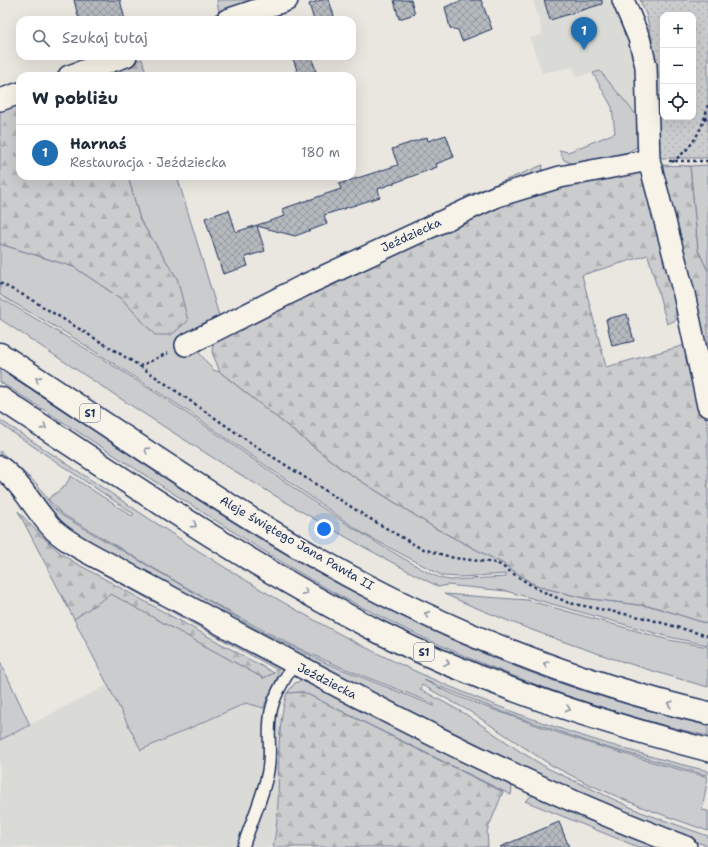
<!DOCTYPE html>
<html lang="pl">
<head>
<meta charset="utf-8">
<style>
	body { margin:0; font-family:"Shantell Sans",sans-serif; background:#f2f2f3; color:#1f2937 }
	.controls { position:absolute; right:12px; top:12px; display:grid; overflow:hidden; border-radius:8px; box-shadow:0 4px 16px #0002 }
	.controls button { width:36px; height:36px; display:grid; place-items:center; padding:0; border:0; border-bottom:1px solid #e0e1e3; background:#fff; color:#1f2937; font:20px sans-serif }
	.you { position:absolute; left:324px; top:529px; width:14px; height:14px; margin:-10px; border:3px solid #fff; border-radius:50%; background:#1a73e8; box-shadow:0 0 0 6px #1a73e833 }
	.badge { display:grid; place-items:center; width:26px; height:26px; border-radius:50%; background:#1f6fb2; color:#fff; font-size:13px; font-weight:700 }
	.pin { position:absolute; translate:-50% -33px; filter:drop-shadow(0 1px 2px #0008) }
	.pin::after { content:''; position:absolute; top:21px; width:14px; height:12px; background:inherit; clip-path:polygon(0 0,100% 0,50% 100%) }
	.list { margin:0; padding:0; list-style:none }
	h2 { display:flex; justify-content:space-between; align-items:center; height:52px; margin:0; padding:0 16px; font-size:17px }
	h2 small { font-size:13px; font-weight:400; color:#747a83 }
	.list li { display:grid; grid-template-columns:26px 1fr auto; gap:12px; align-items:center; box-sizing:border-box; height:56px; padding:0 16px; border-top:1px solid #e0e1e3 }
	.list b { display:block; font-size:15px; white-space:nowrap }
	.list p { margin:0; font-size:13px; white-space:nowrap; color:#747a83 }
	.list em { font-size:13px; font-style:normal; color:#747a83 }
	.icon { flex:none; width:22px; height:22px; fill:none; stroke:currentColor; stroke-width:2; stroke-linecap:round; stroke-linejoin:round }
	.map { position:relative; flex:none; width:708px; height:847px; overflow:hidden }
	.search { position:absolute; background:#fff; box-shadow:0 4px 16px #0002; left:16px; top:16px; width:340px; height:44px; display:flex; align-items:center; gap:10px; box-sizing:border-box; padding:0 14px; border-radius:12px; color:#747a83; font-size:15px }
	.panel { position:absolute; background:#fff; box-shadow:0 4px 16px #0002; left:16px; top:72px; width:340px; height:108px; border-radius:12px }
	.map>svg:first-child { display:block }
	.built { fill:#dadad6 }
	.grass { fill:#cbcccd; stroke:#737e96 }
	.forest { fill:url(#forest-firs); stroke:#737e96 }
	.park { fill:url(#park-dots); stroke:#737e96; fill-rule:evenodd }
	.building { fill:url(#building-cross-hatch); stroke:#1b2f5e }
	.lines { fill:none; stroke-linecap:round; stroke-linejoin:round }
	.lane-casing { stroke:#1b2f5e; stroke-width:14 }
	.street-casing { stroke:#1b2f5e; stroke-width:24 }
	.highway-casing { stroke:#1b2f5e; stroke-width:25 }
	.path { stroke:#1b2f5e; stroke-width:2.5; stroke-dasharray:3 3; stroke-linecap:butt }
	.lane { stroke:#f7f3e8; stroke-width:11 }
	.street { stroke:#f7f3e8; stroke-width:21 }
	.highway { stroke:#f7f3e8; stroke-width:22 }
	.oneway { stroke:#8991a3 }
	.labels { text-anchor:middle; stroke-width:3.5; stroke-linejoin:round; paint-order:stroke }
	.shield { fill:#f7f3e8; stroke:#5d6a87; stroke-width:1 }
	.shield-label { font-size:11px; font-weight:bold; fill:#1b2f5e }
	.street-label { font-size:12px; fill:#1b2f5e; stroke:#f7f3e8 }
</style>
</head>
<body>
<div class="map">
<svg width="708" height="847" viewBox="0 0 708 847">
	<defs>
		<pattern id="forest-firs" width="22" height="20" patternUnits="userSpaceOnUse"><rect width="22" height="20" fill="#cbcccd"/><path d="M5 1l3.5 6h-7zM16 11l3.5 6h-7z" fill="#aeb0b2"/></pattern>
		<pattern id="park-dots" width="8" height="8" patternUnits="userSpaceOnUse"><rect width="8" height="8" fill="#cbcccd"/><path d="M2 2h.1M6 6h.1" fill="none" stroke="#aeb0b2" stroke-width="1.8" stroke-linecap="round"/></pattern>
		<pattern id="building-cross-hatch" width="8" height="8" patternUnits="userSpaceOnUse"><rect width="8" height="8" fill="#b6babf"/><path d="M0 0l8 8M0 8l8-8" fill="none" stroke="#93989e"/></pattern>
	</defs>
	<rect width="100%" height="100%" fill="#eae7e0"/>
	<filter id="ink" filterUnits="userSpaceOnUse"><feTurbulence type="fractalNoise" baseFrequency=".025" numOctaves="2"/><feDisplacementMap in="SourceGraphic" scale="8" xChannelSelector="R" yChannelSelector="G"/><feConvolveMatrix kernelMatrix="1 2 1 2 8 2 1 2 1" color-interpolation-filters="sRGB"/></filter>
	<g filter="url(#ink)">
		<g class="built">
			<polygon points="533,0 614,0 638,61 638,117 600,71 576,77 573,67 542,73 530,38 543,34"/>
			<polygon points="108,685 141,750 246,703 281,713 279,783 276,834 273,847 0,847 0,740"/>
		</g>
		<g class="grass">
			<polygon points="217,0 254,0 219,17 215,14 219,13"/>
			<polygon points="600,71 638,117 641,139 637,147 628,152 581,164 573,164 564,160 559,150 568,152 615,133 612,107 593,73"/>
			<polygon points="543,165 542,172 469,201 464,197"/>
			<polygon points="708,165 708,271 698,250 690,166"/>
			<path d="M132,176H177L220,319L175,345L181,354L189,350H197L213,370L220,372L339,467L435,528L502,563L536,586L584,598L655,607L708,624V645L669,637L506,591L447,585L439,587C286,509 143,414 0,319V298C63,334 125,372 185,412C257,460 325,514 401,557C416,565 433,578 450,580L506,577V574L460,577L443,576L364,534L186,410L66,333L0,295V244L74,267L123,300L155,335L177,278L140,220L129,180Z"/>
			<path d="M0,369C113,442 223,522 342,586C410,622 481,655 554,681C605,699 656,712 708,726V736C578,707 452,656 335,593C284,565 234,532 185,501C123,461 62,421 0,382Z"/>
			<path d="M0,420C100,484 196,554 300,612C427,685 565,737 708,771V774L706,775L598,745L503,712L424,680C452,696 484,706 514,717C578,741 642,760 708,777L702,810L708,811V831L644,808L586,783L551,765L469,711L422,685L420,689L467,715L521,752L549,769L641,812L708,836V846L655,827L440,732L77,535L65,527L0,459V451L38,485L51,505L61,515L255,628L293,647L326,663L434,706V704C387,684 338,668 292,645C213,606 138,558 62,514L48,499L65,486L71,476L132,516L134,514L0,424Z"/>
			<path d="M25,505L277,666C282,678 266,695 264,708L246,703L141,750L74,619L111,593L263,678L274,673L276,669L72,557C52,543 37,527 22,508Z"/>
			<path d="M444,594L527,600L669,640L708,647V687C617,662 530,632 444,594Z"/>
			<polygon points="0,661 30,725 0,740"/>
			<polygon points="302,680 319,687 509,781 512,788 511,795 303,692 287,693 295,683"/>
			<polygon points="534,794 661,847 638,847 525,801"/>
		</g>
		<g class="forest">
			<polygon points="142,59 147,76 92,76"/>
			<polygon points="20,100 20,176 132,176 129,180 140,220 177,278 188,321 171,335 155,335 123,300 74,267 0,244 0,107"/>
			<polygon points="659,165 690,166 698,250 708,271 708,383"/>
			<polygon points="636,167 646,174 682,313 676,320 667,324 648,255 582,275 606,367 689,344 708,426 708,624 655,607 584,598 536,586 502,563 435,528 339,467 220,372 212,352 214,336 500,200"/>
			<path d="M18,511C35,530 51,547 72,561L274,673L263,678L111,594L74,619Z"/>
			<path d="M303,692L503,792L487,831L488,847H273C284,796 272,742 287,693Z"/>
		</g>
		<path class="park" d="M640,0H708V158H657L652,38L646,14ZM663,15H693V117H663Z"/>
		<g class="building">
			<polygon points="74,0 120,0 125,20 79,20"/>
			<polygon points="321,0 329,0 334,16 322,20 314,20 309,4"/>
			<polygon points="394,0 411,0 415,14 399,19"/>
			<polygon points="463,0 481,0 492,29 462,41 458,30 450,28 445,7"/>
			<polygon points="544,0 602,0 602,4 550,20"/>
			<polygon points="292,56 311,56 316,71 299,76"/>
			<polygon points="446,135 454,157 436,164 437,167 378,189 380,197 324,215 327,224 295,236 257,226 265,251 245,257 248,266 223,274 205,218 229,210 236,232 285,216 282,209 341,189 339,184 398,165 392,149 427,137 428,141"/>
			<polygon points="627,314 634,341 612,346 606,319"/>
			<polygon points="559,822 569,847 500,847"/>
		</g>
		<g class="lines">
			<g class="lane-casing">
				<path id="lane" d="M243,847C251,822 263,798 268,771C272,750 266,728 272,707C276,691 286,677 294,663"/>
			</g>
			<g class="street-casing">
				<g id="street">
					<polyline points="227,20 287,0"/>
					<polyline points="69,76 126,56"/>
					<polyline points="0,100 20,93"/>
					<polyline points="649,160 684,294 708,406"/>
					<polyline points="186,345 303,286 497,196 560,177 649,160 646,66 639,38 623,0"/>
					<path d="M0,467C23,484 34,510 54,530C71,546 105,561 126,573C309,671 491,774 686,847"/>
				</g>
			</g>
			<g class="highway-casing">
				<g id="highway">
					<path d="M0,354C107,424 213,499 324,562C440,628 578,683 708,713"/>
					<path d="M0,398C125,480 248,565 381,633C485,685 596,721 708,750"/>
				</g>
			</g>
			<g class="path">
				<polyline points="708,105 705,117 708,122"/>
				<polyline points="669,161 708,161"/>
				<path d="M672,162C690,149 698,137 705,117"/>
				<polyline points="0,283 27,297 140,366 168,353"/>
				<polyline points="140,366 251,443 367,517 420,548 454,558 497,563 537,589 569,603 645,618 708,636"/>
			</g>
			<use href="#lane" class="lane"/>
			<use href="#street" class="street"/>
			<use href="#highway" class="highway"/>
		</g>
		<defs><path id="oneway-chevron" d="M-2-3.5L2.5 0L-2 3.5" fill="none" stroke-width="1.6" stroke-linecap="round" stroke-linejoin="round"/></defs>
		<g class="oneway">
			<use href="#oneway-chevron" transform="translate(38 379) rotate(-147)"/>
			<use href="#oneway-chevron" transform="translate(44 427) rotate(33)"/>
			<use href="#oneway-chevron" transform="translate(147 450) rotate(-147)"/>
			<use href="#oneway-chevron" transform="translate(194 525) rotate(33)"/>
			<use href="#oneway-chevron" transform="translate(305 592) rotate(29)"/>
			<use href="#oneway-chevron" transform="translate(427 614) rotate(-156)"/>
			<use href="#oneway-chevron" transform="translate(447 663) rotate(25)"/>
			<use href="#oneway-chevron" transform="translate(546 664) rotate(-160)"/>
			<use href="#oneway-chevron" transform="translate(670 704) rotate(-164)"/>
			<use href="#oneway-chevron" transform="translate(568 709) rotate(19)"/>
		</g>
	</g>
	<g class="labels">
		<g class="shield">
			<rect x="80" y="404" width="20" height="18" rx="3"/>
			<rect x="414" y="643" width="20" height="18" rx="3"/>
		</g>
		<g class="shield-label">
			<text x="90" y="417">S1</text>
			<text x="424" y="656">S1</text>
		</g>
		<g class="street-label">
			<text transform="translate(411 235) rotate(-25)" y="4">Jeździecka</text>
			<text transform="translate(297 543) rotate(30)" y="4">Aleje świętego Jana Pawła II</text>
			<text transform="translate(327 681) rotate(27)" y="4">Jeździecka</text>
		</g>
	</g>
</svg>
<div class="controls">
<button>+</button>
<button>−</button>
<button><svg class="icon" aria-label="locate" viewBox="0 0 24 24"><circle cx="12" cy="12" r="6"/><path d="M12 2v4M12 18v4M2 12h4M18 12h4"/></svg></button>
</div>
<div class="you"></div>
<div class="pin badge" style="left:584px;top:50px">1</div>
<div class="search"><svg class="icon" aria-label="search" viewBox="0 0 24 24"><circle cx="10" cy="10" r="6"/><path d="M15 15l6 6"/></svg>Szukaj tutaj</div>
<section class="panel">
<h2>W pobliżu<small></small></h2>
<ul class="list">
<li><span class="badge">1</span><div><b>Harnaś</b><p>Restauracja · Jeździecka</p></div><em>180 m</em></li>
</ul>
</section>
</div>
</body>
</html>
